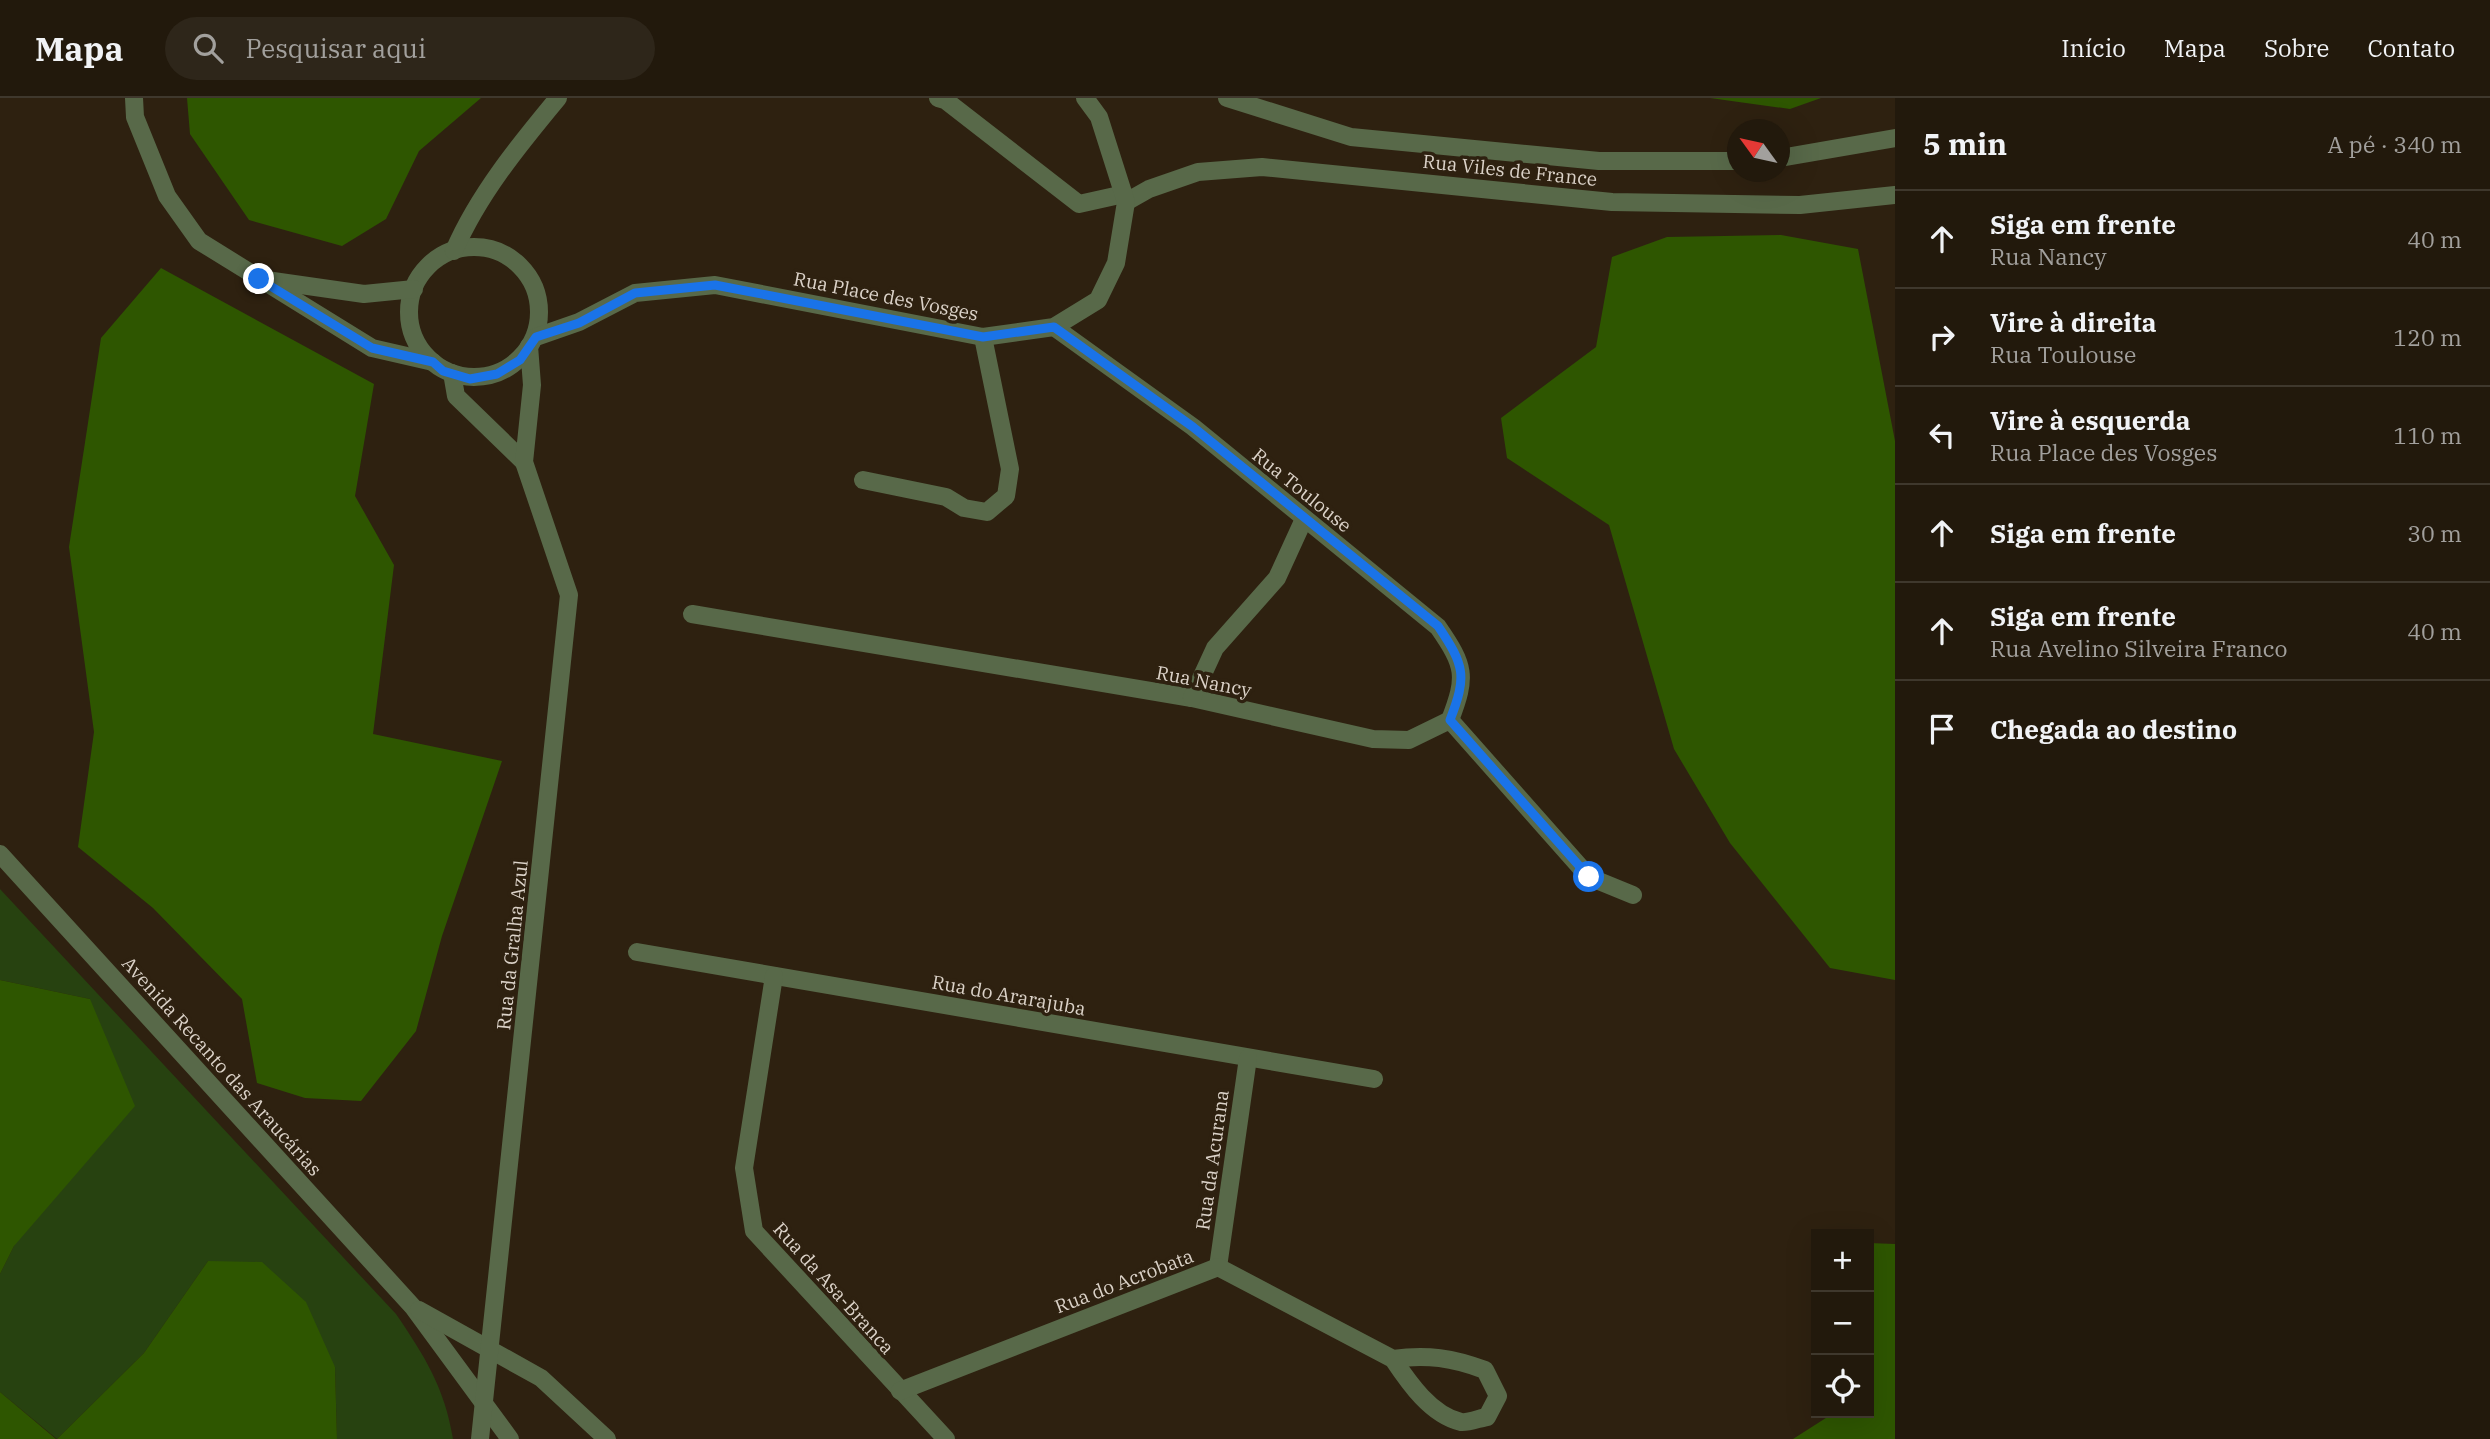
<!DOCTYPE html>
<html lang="pt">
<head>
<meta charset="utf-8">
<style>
	body { margin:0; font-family:"IBM Plex Serif",serif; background:#2e261a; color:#f1f3f6 }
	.controls { position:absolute; right:21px; bottom:21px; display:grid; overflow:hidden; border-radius:0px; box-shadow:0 7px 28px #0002 }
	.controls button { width:63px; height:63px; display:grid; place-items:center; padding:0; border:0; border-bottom:2px solid #3f382d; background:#22190c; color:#f1f3f6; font:35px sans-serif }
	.compass { position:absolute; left:1727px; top:21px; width:63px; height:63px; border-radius:50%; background:#22190c; box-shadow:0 7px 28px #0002; rotate:303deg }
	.stop { position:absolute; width:21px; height:21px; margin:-16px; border:5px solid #1a73e8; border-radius:50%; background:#fff }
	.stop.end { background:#1a73e8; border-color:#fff; box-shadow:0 2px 7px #0008 }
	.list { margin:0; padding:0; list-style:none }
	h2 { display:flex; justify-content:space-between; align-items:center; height:91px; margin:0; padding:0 28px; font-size:30px }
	h2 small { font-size:23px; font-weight:400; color:#a2a09d }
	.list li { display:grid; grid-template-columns:46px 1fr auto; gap:21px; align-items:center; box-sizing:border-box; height:98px; padding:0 28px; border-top:2px solid #3f382d }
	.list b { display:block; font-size:26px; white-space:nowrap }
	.list p { margin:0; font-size:23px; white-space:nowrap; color:#a2a09d }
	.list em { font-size:23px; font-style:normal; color:#a2a09d }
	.icon { flex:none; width:38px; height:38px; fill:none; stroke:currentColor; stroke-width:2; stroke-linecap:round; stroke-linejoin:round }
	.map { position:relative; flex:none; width:1895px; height:1341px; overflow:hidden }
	header { display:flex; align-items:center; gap:42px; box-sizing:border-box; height:98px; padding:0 35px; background:#22190c; border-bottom:2px solid #3f382d }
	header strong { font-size:33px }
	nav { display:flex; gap:38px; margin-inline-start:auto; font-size:24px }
	.search { width:490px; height:63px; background:#2e261a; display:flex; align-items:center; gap:18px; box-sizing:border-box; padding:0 24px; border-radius:38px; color:#a2a09d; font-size:26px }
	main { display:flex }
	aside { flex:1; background:#22190c }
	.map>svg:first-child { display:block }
	.green { fill:#274210 }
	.forest { fill:#2e5600 }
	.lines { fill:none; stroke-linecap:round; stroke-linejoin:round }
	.minor { stroke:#586949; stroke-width:18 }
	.route { stroke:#1a73e8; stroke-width:9 }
	.labels { text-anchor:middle; stroke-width:7; stroke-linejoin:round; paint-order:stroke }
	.street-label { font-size:19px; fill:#dbd2c8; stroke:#2e2110 }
</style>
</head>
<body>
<header>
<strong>Mapa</strong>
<div class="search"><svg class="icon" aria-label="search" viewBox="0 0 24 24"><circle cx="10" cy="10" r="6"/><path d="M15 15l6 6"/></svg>Pesquisar aqui</div>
<nav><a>Início</a><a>Mapa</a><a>Sobre</a><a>Contato</a></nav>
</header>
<main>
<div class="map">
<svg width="1895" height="1341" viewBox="0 0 1895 1341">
	<rect width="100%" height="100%" fill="#2e2110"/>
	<path class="green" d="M0,791L396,1216C424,1257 445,1290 453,1341H337L335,1269L208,1163L144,1255L57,1341L0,1294V1176L14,1148L90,901L0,882Z"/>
	<g class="forest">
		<polygon points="187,0 481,0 419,53 386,121 342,148 249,122 190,36"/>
		<polygon points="1710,0 1821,0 1790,11"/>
		<polygon points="1781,137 1858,151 1895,343 1895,882 1830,870 1730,745 1674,651 1609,427 1507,360 1501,320 1596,249 1612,159 1667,139"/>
		<polygon points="161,170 374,286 355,398 394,467 373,636 502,663 442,838 416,933 361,1003 305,1000 257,985 242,901 153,810 78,749 94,634 69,449 101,240"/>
		<polygon points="0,882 90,901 135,1008 14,1148 0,1176"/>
		<polygon points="1869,1145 1895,1146 1895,1341 1793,1341 1829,1318 1830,1315 1869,1315"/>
		<polygon points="208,1163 262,1164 306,1204 335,1269 337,1341 57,1341 144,1255"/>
		<polygon points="0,1294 56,1341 0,1341"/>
	</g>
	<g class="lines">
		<g class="minor">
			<polyline points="134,0 135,19 167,98 199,143 372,250 433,264"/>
			<polyline points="938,0 945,2 1079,106 1124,96"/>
			<polyline points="1227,0 1351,39 1599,63 1738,63"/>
			<polyline points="1780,60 1895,40"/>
			<polyline points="1126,104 1149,91 1198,74 1262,69 1612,104 1800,107 1895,97"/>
			<circle cx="474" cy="214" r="65"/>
			<path d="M454,153C478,97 519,47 558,0"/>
			<polyline points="266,182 364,196 414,191"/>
			<path d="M1054,229L1193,329L1438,529C1465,568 1467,578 1450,622"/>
			<polyline points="536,239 579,224 635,195 715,187 983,239 1054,229 1098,202 1116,165 1126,104 1099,19 1085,0"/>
			<polyline points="452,275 456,298 524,364"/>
			<polyline points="863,382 946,399 964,410 987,414 1006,398 1010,371 983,239"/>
			<polyline points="692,516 1192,600 1373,641 1409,642 1450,622 1589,779 1633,797"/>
			<polyline points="1192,600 1215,550 1277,480 1304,421"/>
			<polyline points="0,756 413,1209 510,1341"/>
			<polyline points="637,854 1374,981"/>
			<polyline points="774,878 744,1070 754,1133 946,1341"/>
			<polyline points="1218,1169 1248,960"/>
			<polyline points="419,1212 541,1280 607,1341"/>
			<path d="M900,1293L1218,1169L1393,1261C1409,1285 1431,1317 1461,1324C1468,1325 1480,1320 1487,1319L1498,1298L1485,1272C1453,1260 1427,1256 1393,1261"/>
			<polyline points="480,1341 569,497 524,364 532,287 529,248"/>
		</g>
	</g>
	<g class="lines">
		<path class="route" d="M259,181L372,250L433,264L443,273L470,281L497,276L520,262L536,239L579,225L635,195L715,187L983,239L1054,229L1193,329L1438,528C1465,568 1467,578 1450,622L1589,779"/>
	</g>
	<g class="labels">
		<g class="street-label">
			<text transform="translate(1510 72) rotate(6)" y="7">Rua Viles de France</text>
			<text transform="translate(886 198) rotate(11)" y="7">Rua Place des Vosges</text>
			<text transform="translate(1302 392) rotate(39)" y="7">Rua Toulouse</text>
			<text transform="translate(1204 583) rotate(11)" y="7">Rua Nancy</text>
			<text transform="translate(512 847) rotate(-84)" y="7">Rua da Gralha Azul</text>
			<text transform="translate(1009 897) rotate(10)" y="7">Rua do Ararajuba</text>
			<text transform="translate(222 968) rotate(48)" y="7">Avenida Recanto das Araucárias</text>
			<text transform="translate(1212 1062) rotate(-82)" y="7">Rua da Acurana</text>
			<text transform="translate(1124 1183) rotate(-21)" y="7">Rua do Acrobata</text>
			<text transform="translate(834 1190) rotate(48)" y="7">Rua da Asa-Branca</text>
		</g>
	</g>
</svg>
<div class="controls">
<button>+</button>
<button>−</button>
<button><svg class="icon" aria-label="locate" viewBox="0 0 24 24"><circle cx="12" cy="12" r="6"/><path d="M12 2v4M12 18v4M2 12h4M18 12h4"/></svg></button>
</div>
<svg class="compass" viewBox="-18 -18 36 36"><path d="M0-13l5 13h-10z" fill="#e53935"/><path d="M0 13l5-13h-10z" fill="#a2a09d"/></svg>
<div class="stop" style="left:1589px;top:779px"></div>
<div class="stop end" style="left:259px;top:181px"></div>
</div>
<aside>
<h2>5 min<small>A pé · 340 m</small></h2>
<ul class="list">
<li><svg class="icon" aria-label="ahead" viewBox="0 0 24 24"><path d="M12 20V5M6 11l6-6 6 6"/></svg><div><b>Siga em frente</b><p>Rua Nancy</p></div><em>40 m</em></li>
<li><svg class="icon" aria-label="right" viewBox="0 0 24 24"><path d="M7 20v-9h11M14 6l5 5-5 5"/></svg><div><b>Vire à direita</b><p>Rua Toulouse</p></div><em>120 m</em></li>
<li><svg class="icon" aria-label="left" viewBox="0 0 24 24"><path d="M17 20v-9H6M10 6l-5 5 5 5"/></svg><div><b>Vire à esquerda</b><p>Rua Place des Vosges</p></div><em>110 m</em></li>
<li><svg class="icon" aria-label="ahead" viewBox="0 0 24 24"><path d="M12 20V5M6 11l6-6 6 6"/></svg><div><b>Siga em frente</b></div><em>30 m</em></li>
<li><svg class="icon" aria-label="ahead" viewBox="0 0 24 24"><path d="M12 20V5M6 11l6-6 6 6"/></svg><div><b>Siga em frente</b><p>Rua Avelino Silveira Franco</p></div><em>40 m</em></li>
<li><svg class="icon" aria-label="arrive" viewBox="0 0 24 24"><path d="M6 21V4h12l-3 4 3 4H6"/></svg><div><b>Chegada ao destino</b></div></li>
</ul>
</aside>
</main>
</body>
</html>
